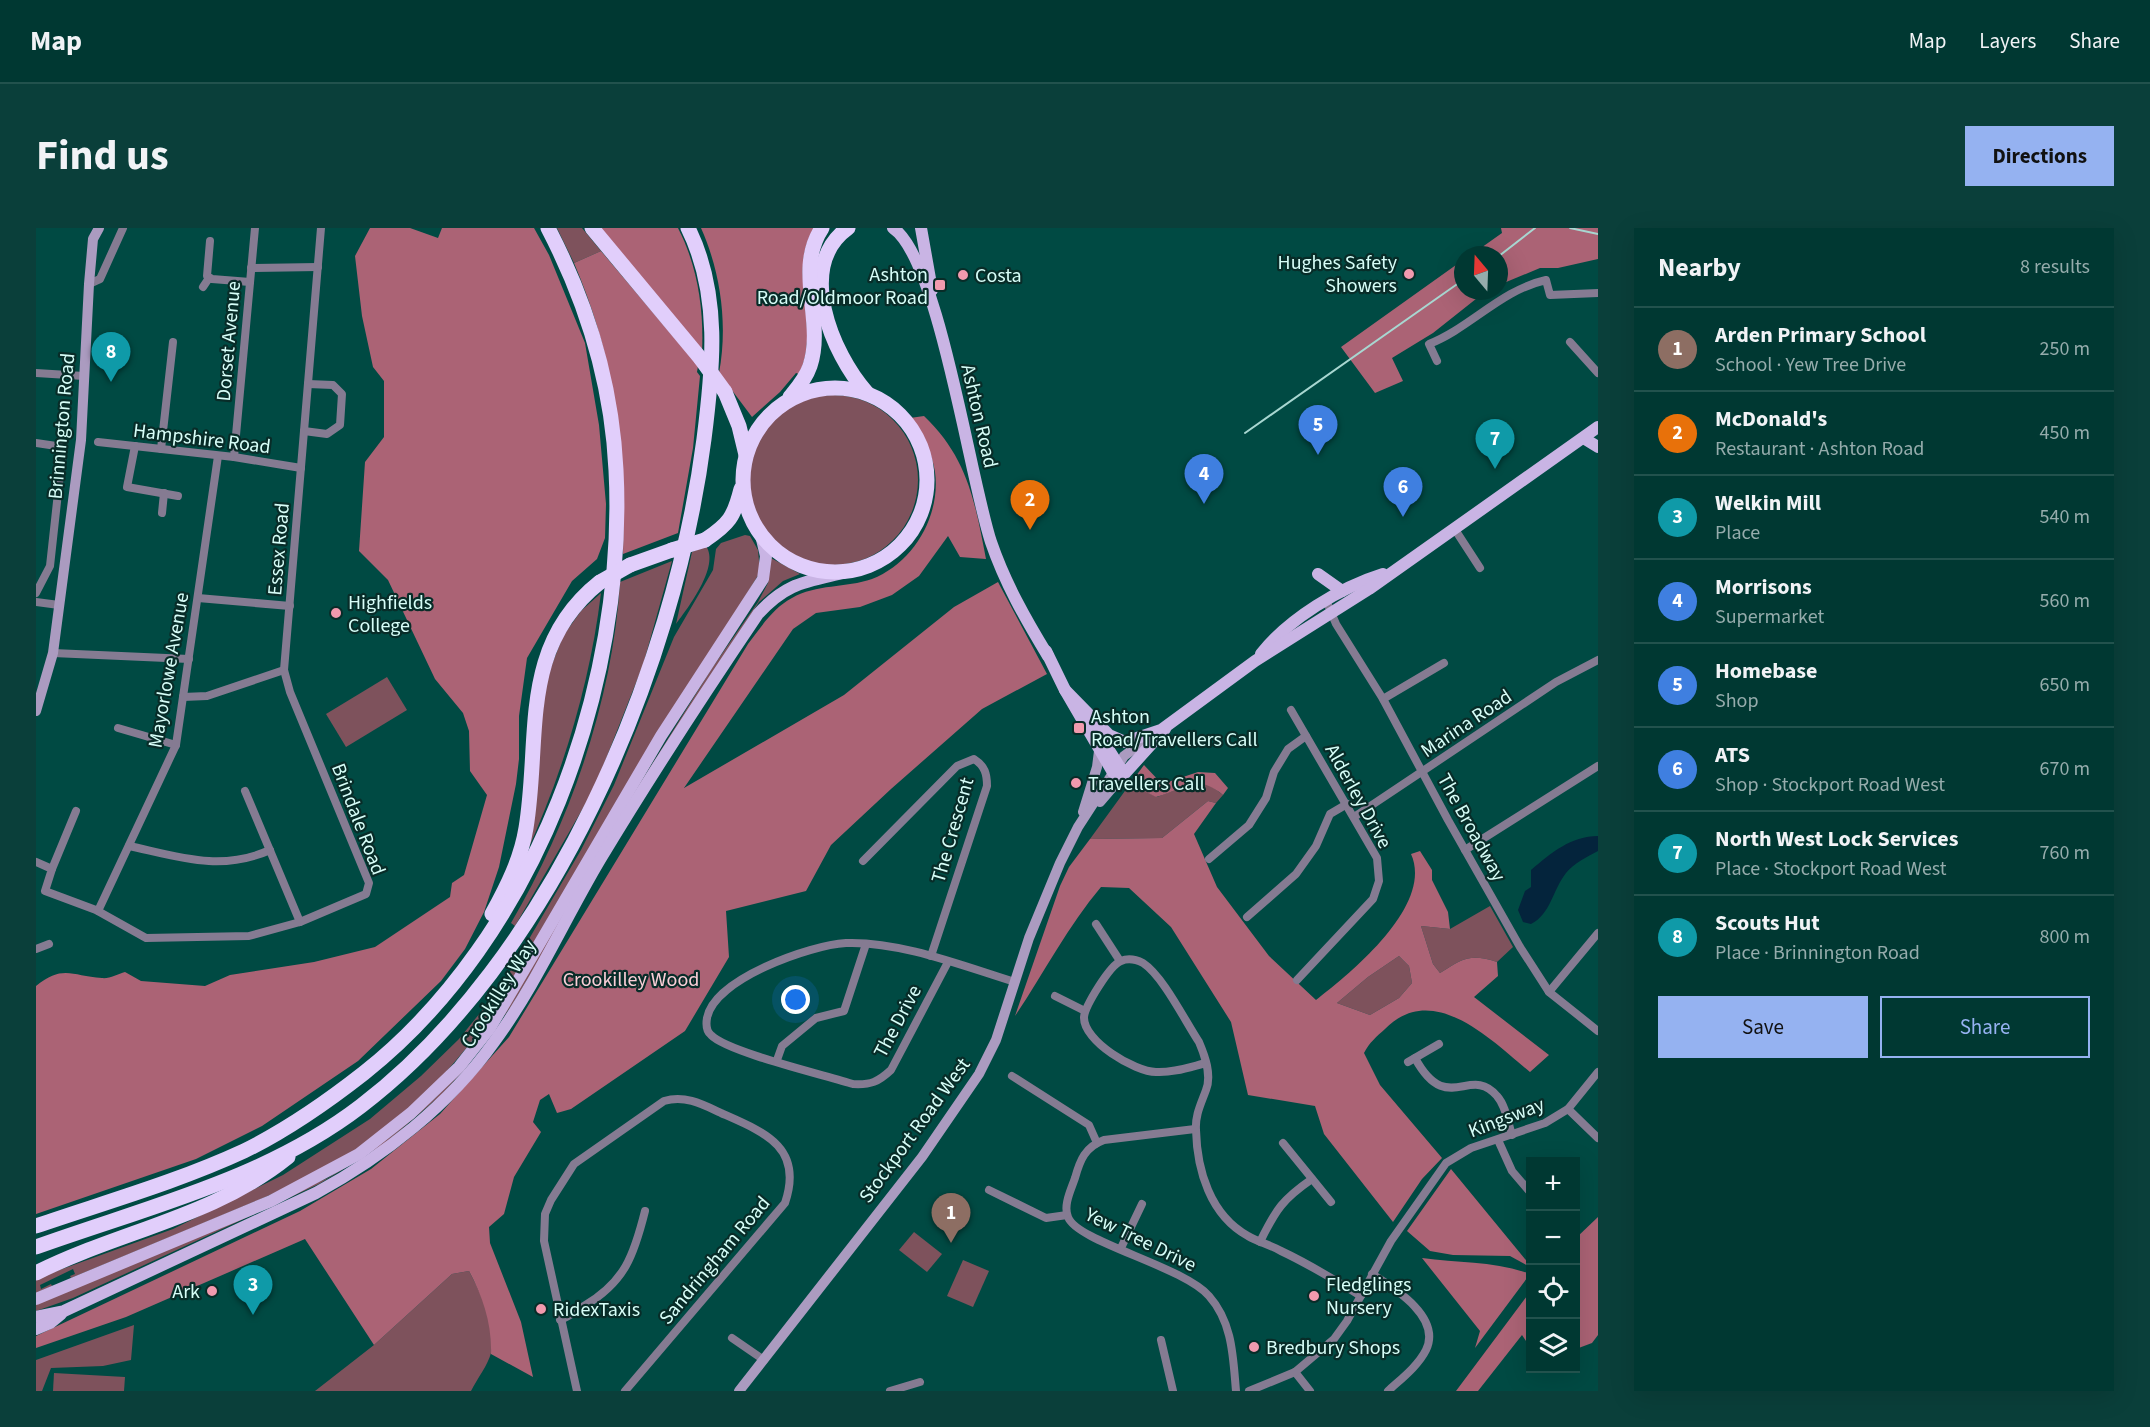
<!DOCTYPE html>
<html lang="en">
<head>
<meta charset="utf-8">
<style>
	body { margin:0; font-family:"Source Sans 3",sans-serif; background:#0a3f3a; color:#f1f3f6 }
	.controls { position:absolute; right:18px; bottom:18px; display:grid; overflow:hidden; border-radius:0px; box-shadow:0 6px 24px #0002 }
	.controls button { width:54px; height:54px; display:grid; place-items:center; padding:0; border:0; border-bottom:2px solid #22524d; background:#003832; color:#f1f3f6; font:30px sans-serif }
	.compass { position:absolute; left:1418px; top:18px; width:54px; height:54px; border-radius:50%; background:#003832; box-shadow:0 6px 24px #0002; rotate:341deg }
	.you { position:absolute; left:760px; top:772px; width:21px; height:21px; margin:-15px; border:4px solid #fff; border-radius:50%; background:#1a73e8; box-shadow:0 0 0 9px #1a73e833 }
	.badge { display:grid; place-items:center; width:39px; height:39px; border-radius:50%; background:#95b2f1; color:#fff; font-size:20px; font-weight:700 }
	.pin { position:absolute; translate:-50% -50px; filter:drop-shadow(0 2px 3px #0008) }
	.pin::after { content:''; position:absolute; top:32px; width:21px; height:18px; background:inherit; clip-path:polygon(0 0,100% 0,50% 100%) }
	.list { margin:0; padding:0; list-style:none }
	h2 { display:flex; justify-content:space-between; align-items:center; height:78px; margin:0; padding:0 24px; font-size:26px }
	h2 small { font-size:20px; font-weight:400; color:#95acac }
	.list li { display:grid; grid-template-columns:39px 1fr auto; gap:18px; align-items:center; box-sizing:border-box; height:84px; padding:0 24px; border-top:2px solid #22524d }
	.list b { display:block; font-size:22px; white-space:nowrap }
	.list p { margin:0; font-size:20px; white-space:nowrap; color:#95acac }
	.list em { font-size:20px; font-style:normal; color:#95acac }
	.actions { display:flex; gap:12px; padding:18px 24px }
	.actions a { flex:1; padding:14px 0; border:2px solid #95b2f1; border-radius:0px; text-align:center; font-size:21px; color:#95b2f1 }
	.actions .main { background:#95b2f1; color:#111 }
	.icon { flex:none; width:33px; height:33px; fill:none; stroke:currentColor; stroke-width:2; stroke-linecap:round; stroke-linejoin:round }
	.map { position:relative; flex:none; width:1562px; height:1163px; overflow:hidden; border-radius:0px }
	header { display:flex; align-items:center; gap:36px; box-sizing:border-box; height:84px; padding:0 30px; background:#003832; border-bottom:2px solid #22524d }
	header strong { font-size:28px }
	nav { display:flex; gap:33px; margin-inline-start:auto; font-size:21px }
	.intro { display:flex; align-items:center; justify-content:space-between; box-sizing:border-box; height:144px; padding:0 36px }
	h1 { margin:0; font-size:42px }
	.button { padding:15px 27px; border-radius:0px; background:#95b2f1; color:#111; font-size:21px; font-weight:700 }
	main { display:flex; gap:36px; padding:0 36px }
	aside { flex:1; background:#003832; border-radius:0px; box-shadow:0 6px 24px #0002 }
	.map>svg:first-child { display:block }
	.green { fill:#7e525c }
	.forest { fill:#ab6375; fill-rule:evenodd }
	.water { fill:#04243c }
	.lines { fill:none; stroke-linecap:round; stroke-linejoin:round }
	.street { stroke:#857b92; stroke-width:8 }
	.secondary { stroke:#ab9bc0; stroke-width:10 }
	.primary { stroke:#c9b4e4; stroke-width:12 }
	.highway { stroke:#e1cefb; stroke-width:15 }
	.rail { stroke:#a8d7d1; stroke-width:2 }
	.highway-bridge { stroke:#e1cefb; stroke-width:15 }
	.poi-dot { fill:#f29aae; stroke:#082c28; stroke-width:2 }
	.labels { text-anchor:middle; stroke-width:4.5; stroke-linejoin:round; paint-order:stroke }
	.poi-label { font-size:20px; fill:#d7fef8; stroke:#082c28; text-anchor:start }
	.street-label { font-size:20px; fill:#d7fef8; stroke:#082c28 }
	.park-label { font-size:20px; fill:#faced7; stroke:#082c28 }
</style>
</head>
<body>
<header>
<strong>Map</strong>
<nav><a>Map</a><a>Layers</a><a>Share</a></nav>
</header>
<div class="intro"><h1>Find us</h1><a class="button">Directions</a></div>
<main>
<div class="map">
<svg width="1562" height="1163" viewBox="0 0 1562 1163">
	<rect width="100%" height="100%" fill="#004a43"/>
	<g class="green">
		<polygon points="521,0 546,0 565,23 538,35"/>
		<circle cx="797" cy="252" r="85"/>
		<path d="M709,307L714,308L722,322L724,344L460,782C426,827 391,870 345,905C296,941 238,966 182,989C133,1009 84,1030 35,1050L34,1048L39,1046L37,1041L4,1057L5,1061L15,1056L16,1058L0,1065V1051L7,1048L137,1001L247,947L334,891L385,848L423,811L465,759L545,622L578,557L638,409L677,342L680,321L685,315Z"/>
		<path d="M670,318C684,338 652,380 640,396L656,324Z"/>
		<polygon points="735,330 764,346 747,353 723,374 670,454 476,777 429,841 404,868 348,916 283,956 37,1070 0,1083 0,1074 292,950 354,909 399,870 425,843 676,440 722,374 732,355"/>
		<path d="M636,333L607,437L558,561L479,698L475,695C534,594 577,471 584,354Z"/>
		<path d="M565,365C554,455 527,545 489,628L510,452L527,408L545,383Z"/>
		<polygon points="351,449 371,482 310,519 290,486"/>
		<polygon points="1163,553 1174,557 1187,567 1180,575 1172,573 1126,610 1054,611 1094,556 1121,569"/>
		<path d="M1454,678L1477,719L1461,734C1434,725 1426,731 1404,745L1397,736L1385,698L1414,701Z"/>
		<polygon points="1363,728 1373,738 1376,755 1363,770 1334,787 1301,775 1332,749"/>
		<polygon points="878,1004 906,1026 891,1044 863,1022"/>
		<polygon points="927,1032 953,1043 937,1079 911,1068"/>
		<path d="M433,1043C445,1066 461,1098 455,1125C452,1137 441,1151 435,1163H279L338,1117L416,1046Z"/>
		<polygon points="98,1097 95,1132 67,1138 15,1140 6,1163 0,1163 0,1132"/>
		<polygon points="18,1145 89,1149 88,1163 17,1163"/>
	</g>
	<g class="forest">
		<path d="M334,0H374L402,10L406,0H498L513,27L549,115L563,197L570,276L569,310L561,331L536,353L491,430L483,488V531L480,556L463,639L448,684L429,721L405,753L322,833L226,898L160,931L0,986V758C27,736 36,748 66,750C73,751 82,746 89,744L105,753L169,758L194,747L278,734L339,719L414,669L416,655L428,647L451,567L434,543L433,503L427,485L399,451L352,352L323,323L329,234L348,209V153L337,139L326,88L319,28Z"/>
		<path d="M559,0H642C662,39 668,82 666,125Z"/>
		<path d="M665,0H778C750,45 786,100 763,146L760,145L744,164L716,189L683,145C692,97 685,45 665,0Z"/>
		<polygon points="1465,0 1562,0 1562,31 1522,40 1504,40 1463,57 1463,27 1435,27 1466,5"/>
		<path d="M565,23L662,138L661,144L664,148L657,220L642,305L587,326C589,220 580,133 538,35Z"/>
		<polygon points="1427,32 1427,63 1450,63 1397,105 1356,130 1367,153 1339,165 1305,119"/>
		<path d="M888,188C932,230 939,274 950,331L924,329L912,308L883,348L856,367L824,379L780,385L757,401L648,560L808,467L918,379L962,354L1011,446L946,481L855,561L795,617L770,663L690,683L693,729L649,803L535,881L521,885L513,866L504,872L497,894L505,904L478,949L468,986L453,999L454,1015L485,1094L497,1149L455,1126C456,1096 447,1069 433,1043L416,1046L338,1117L269,1011L90,1089L0,1120V1108L264,983L335,941L404,886L473,809L712,416C725,399 737,380 756,370C780,356 810,360 836,351C877,335 905,288 899,244C896,224 886,206 874,190Z"/>
		<path d="M1108,537L1126,556L1162,544L1179,545L1192,560L1187,567C1160,545 1150,561 1120,569L1094,556Z"/>
		<path d="M1172,573L1180,575L1158,606L1181,659L1233,728L1280,772C1316,744 1398,677 1375,626L1384,623L1396,642V652L1412,684L1414,701L1385,698L1397,736L1404,745C1426,731 1434,725 1461,734L1462,748L1438,769L1513,827L1494,844C1455,812 1397,752 1349,801C1341,808 1333,815 1328,825L1344,857L1406,930L1386,951L1357,994L1288,906L1279,878L1212,867L1195,794L1135,699L1093,660L1065,659C1032,698 1008,745 979,788L1024,658L1033,639L1054,611L1126,610ZM1363,728L1373,738L1376,755L1363,770L1334,787L1301,775L1332,749Z"/>
		<polygon points="1415,941 1494,1037 1494,1039 1474,1028 1417,1027 1394,1023 1371,1003"/>
		<polygon points="1562,989 1562,1107 1556,1115 1540,1121 1540,1010"/>
		<path d="M1386,1030C1422,1035 1460,1033 1494,1046L1439,1120L1444,1103Z"/>
		<polygon points="1494,1064 1494,1119 1486,1107 1442,1163 1420,1163"/>
	</g>
	<path class="water" d="M1562,608V623C1551,629 1538,635 1530,645C1516,663 1515,686 1495,696L1487,694L1482,682L1489,663L1495,659V642C1515,625 1535,608 1562,608Z"/>
	<g class="lines">
		<g class="street">
			<polyline points="174,13 171,48 176,51 214,54"/>
			<polyline points="215,40 282,39"/>
			<polyline points="53,56 64,51 87,0"/>
			<polyline points="167,59 173,50"/>
			<polyline points="1534,114 1562,145"/>
			<path d="M1401,133L1393,116C1434,100 1465,62 1510,52L1514,67L1562,65"/>
			<polyline points="0,145 48,148"/>
			<polyline points="268,203 291,206 304,197 306,166 297,157 272,156"/>
			<polyline points="62,214 198,229 265,240"/>
			<polyline points="0,215 27,219 14,338 0,365"/>
			<polyline points="99,218 91,259 142,268"/>
			<polyline points="125,221 137,114"/>
			<polyline points="198,229 219,0"/>
			<polyline points="126,285 128,265"/>
			<polyline points="1418,300 1444,340"/>
			<polyline points="162,370 254,378"/>
			<polyline points="1290,372 1300,396 1347,471 1412,592 1484,719 1513,764 1562,803"/>
			<polyline points="0,374 23,377"/>
			<polyline points="17,425 153,431"/>
			<polyline points="147,469 171,468 248,442"/>
			<polyline points="1347,471 1408,435"/>
			<polyline points="1255,482 1341,630 1343,653 1337,671 1261,752"/>
			<polyline points="82,500 140,517"/>
			<polyline points="209,563 264,694"/>
			<polyline points="1318,589 1520,454 1562,432"/>
			<path d="M93,618C143,629 185,644 234,622"/>
			<polyline points="1429,622 1562,538"/>
			<polyline points="1173,631 1213,597 1230,570 1238,544 1252,521 1270,508"/>
			<path d="M827,633L921,538L938,531C949,538 951,546 951,558L895,728"/>
			<polyline points="0,634 16,641 9,663 60,682 110,710 213,708 264,694 330,666 333,655 254,464 248,442 285,0"/>
			<polyline points="16,641 40,583"/>
			<polyline points="62,683 140,517 182,228"/>
			<polyline points="1211,689 1260,646 1280,618 1294,586 1311,576"/>
			<polyline points="1060,696 1084,733"/>
			<polyline points="0,721 13,716"/>
			<path d="M912,734L855,842C842,854 835,857 817,856C789,847 691,824 675,807C670,803 670,796 671,790C678,751 774,717 810,715C864,713 927,738 979,754"/>
			<polyline points="1513,764 1562,705"/>
			<polyline points="1019,768 1049,783"/>
			<path d="M1379,830C1411,889 1434,836 1461,868C1470,878 1472,895 1476,907"/>
			<polyline points="741,832 746,818 780,790 808,783 830,716"/>
			<polyline points="1372,834 1403,816"/>
			<path d="M1170,835C1154,839 1137,845 1120,844C1099,844 1047,813 1048,789C1049,778 1074,737 1085,733C1092,730 1101,732 1107,735C1127,748 1149,793 1163,814C1169,828 1176,847 1170,862C1165,876 1159,887 1160,902C1161,942 1174,987 1212,1008C1222,1014 1235,1017 1245,1023C1273,1036 1299,1052 1325,1068"/>
			<polyline points="976,848 1053,897 1061,915"/>
			<polyline points="1532,881 1562,910"/>
			<path d="M1159,901L1068,912C1049,919 1044,932 1039,950C1035,962 1027,977 1032,989C1041,1014 1147,1038 1173,1068C1197,1095 1197,1130 1200,1163"/>
			<polyline points="1462,912 1476,943 1494,964"/>
			<polyline points="1247,915 1295,974"/>
			<polyline points="953,962 1010,990 1031,987"/>
			<path d="M1224,1014C1240,981 1247,971 1276,951"/>
			<polyline points="1085,1020 1106,976"/>
			<path d="M1336,1046C1358,1060 1406,1089 1390,1122C1382,1138 1365,1151 1352,1163"/>
			<path d="M524,1092C533,1089 540,1083 548,1078C589,1054 598,1027 609,983"/>
			<polyline points="696,1110 728,1132"/>
			<polyline points="1125,1112 1137,1163"/>
			<polyline points="1259,1144 1274,1163"/>
			<path d="M541,1163L508,1013L509,986L515,972L538,936L628,873C649,867 666,876 685,885C728,904 768,919 749,975L589,1163"/>
			<polyline points="854,1163 884,1154"/>
			<polyline points="1213,1163 1259,1144 1298,1111 1311,1093 1355,1013 1410,935 1435,920 1509,895 1532,881 1562,844"/>
		</g>
		<g class="secondary">
			<polyline points="0,483 17,425 45,212 53,56 57,11 63,0"/>
			<polyline points="1064,574 1082,553"/>
			<polyline points="1047,584 1061,539 1063,523"/>
			<polyline points="703,1163 886,929 943,846 960,812 993,710 1024,635 1042,599 1088,528 1115,508"/>
		</g>
		<g class="primary">
			<path d="M857,0C903,31 934,251 955,314C969,355 990,392 1012,428"/>
			<polyline points="885,0 896,62"/>
			<polyline points="1549,211 1562,219"/>
			<polyline points="1282,346 1306,363"/>
			<polyline points="1010,423 1029,462 1082,553 1129,501"/>
			<path d="M1225,426C1252,391 1305,359 1347,346"/>
			<polyline points="1029,462 1073,507 1089,514 1125,502 1219,433 1333,361 1562,199"/>
			<polyline points="1059,500 1088,546"/>
			<polyline points="0,1071 235,973 323,926 375,885 423,839 454,800 625,508 727,351 730,328 725,307"/>
			<path d="M0,1089L28,1083L280,965C348,928 413,877 458,814C500,757 529,690 565,630C615,547 668,466 722,386C750,355 769,354 807,345"/>
			<polyline points="0,1101 14,1095 25,1086"/>
		</g>
		<g class="highway">
			<polyline points="556,0 665,131"/>
			<path d="M812,0C759,38 796,126 831,165"/>
			<circle cx="799" cy="252" r="92"/>
			<polyline points="689,164 703,198 710,227"/>
			<path d="M754,169C762,159 770,150 774,138C789,93 758,42 786,0"/>
			<path d="M669,312C693,296 698,289 705,261"/>
			<polyline points="594,337 636,322"/>
			<path d="M456,686C471,659 485,631 490,600C505,509 482,419 564,354"/>
			<path d="M0,998C70,974 141,954 208,923C251,902 291,874 328,845C500,709 591,457 580,242C576,158 551,75 512,0"/>
			<path d="M0,1019C111,979 230,951 325,878C515,733 638,444 668,211C677,141 685,66 652,0"/>
			<path d="M0,1045C83,1003 178,989 252,929"/>
		</g>
		<g class="rail">
			<polyline points="1534,0 1562,6"/>
			<polyline points="1463,28 1499,0"/>
			<polyline points="1209,205 1427,52"/>
		</g>
		<g class="highway-bridge">
			<polyline points="665,131 689,164"/>
			<polyline points="636,322 669,312"/>
			<polyline points="564,354 594,337"/>
		</g>
	</g>
	<g class="poi-dot">
		<circle cx="1373" cy="46" r="6"/>
		<circle cx="927" cy="47" r="6"/>
		<rect x="898" y="51" width="12" height="12" rx="3"/>
		<circle cx="300" cy="385" r="6"/>
		<rect x="1037" y="494" width="12" height="12" rx="3"/>
		<circle cx="1040" cy="555" r="6"/>
		<circle cx="176" cy="1063" r="6"/>
		<circle cx="1278" cy="1068" r="6"/>
		<circle cx="505" cy="1081" r="6"/>
		<circle cx="1218" cy="1119" r="6"/>
	</g>
	<g class="labels">
		<g class="poi-label">
			<text x="1361" y="41" text-anchor="end">Hughes Safety<tspan x="1361" dy="23">Showers</tspan></text>
			<text x="892" y="53" text-anchor="end">Ashton<tspan x="892" dy="23">Road/Oldmoor Road</tspan></text>
			<text x="939" y="54">Costa</text>
			<text x="312" y="381">Highfields<tspan x="312" dy="23">College</tspan></text>
			<text x="1055" y="495">Ashton<tspan x="1055" dy="23">Road/Travellers Call</tspan></text>
			<text x="1052" y="562">Travellers Call</text>
			<text x="1290" y="1063">Fledglings<tspan x="1290" dy="23">Nursery</tspan></text>
			<text x="164" y="1070" text-anchor="end">Ark</text>
			<text x="517" y="1088">RidexTaxis</text>
			<text x="1230" y="1126">Bredbury Shops</text>
		</g>
		<g class="street-label">
			<text transform="translate(192 113) rotate(-85)" y="7">Dorset Avenue</text>
			<text transform="translate(944 188) rotate(77)" y="7">Ashton Road</text>
			<text transform="translate(25 198) rotate(-85)" y="7">Brinnington Road</text>
			<text transform="translate(166 210) rotate(7)" y="7">Hampshire Road</text>
			<text transform="translate(242 321) rotate(-85)" y="7">Essex Road</text>
			<text transform="translate(132 442) rotate(-80)" y="7">Mayorlowe Avenue</text>
			<text transform="translate(1430 495) rotate(-34)" y="7">Marina Road</text>
			<text transform="translate(1323 568) rotate(61)" y="7">Alderley Drive</text>
			<text transform="translate(323 591) rotate(69)" y="7">Brindale Road</text>
			<text transform="translate(1436 599) rotate(61)" y="7">The Broadway</text>
			<text transform="translate(916 602) rotate(-74)" y="7">The Crescent</text>
			<text transform="translate(462 765) rotate(-58)" y="7">Crookilley Way</text>
			<text transform="translate(861 793) rotate(-62)" y="7">The Drive</text>
			<text transform="translate(1470 889) rotate(-21)" y="7">Kingsway</text>
			<text transform="translate(878 902) rotate(-54)" y="7">Stockport Road West</text>
			<text transform="translate(1105 1011) rotate(26)" y="7">Yew Tree Drive</text>
			<text transform="translate(678 1032) rotate(-50)" y="7">Sandringham Road</text>
		</g>
		<g class="park-label">
			<text x="595" y="758">Crookilley Wood</text>
		</g>
	</g>
</svg>
<div class="controls">
<button>+</button>
<button>−</button>
<button><svg class="icon" aria-label="locate" viewBox="0 0 24 24"><circle cx="12" cy="12" r="6"/><path d="M12 2v4M12 18v4M2 12h4M18 12h4"/></svg></button>
<button><svg class="icon" aria-label="layers" viewBox="0 0 24 24"><path d="M12 4l9 5-9 5-9-5zM3 14l9 5 9-5"/></svg></button>
</div>
<svg class="compass" viewBox="-18 -18 36 36"><path d="M0-13l5 13h-10z" fill="#e53935"/><path d="M0 13l5-13h-10z" fill="#95acac"/></svg>
<div class="you"></div>
<div class="pin badge" style="left:915px;top:1015px;background:#8d6e63">1</div>
<div class="pin badge" style="left:994px;top:302px;background:#e8710a">2</div>
<div class="pin badge" style="left:217px;top:1087px;background:#0f9aa8">3</div>
<div class="pin badge" style="left:1168px;top:276px;background:#3f7fe0">4</div>
<div class="pin badge" style="left:1282px;top:227px;background:#3f7fe0">5</div>
<div class="pin badge" style="left:1367px;top:289px;background:#3f7fe0">6</div>
<div class="pin badge" style="left:1459px;top:241px;background:#0f9aa8">7</div>
<div class="pin badge" style="left:75px;top:154px;background:#0f9aa8">8</div>
</div>
<aside>
<h2>Nearby<small>8 results</small></h2>
<ul class="list">
<li><span class="badge" style="background:#8d6e63">1</span><div><b>Arden Primary School</b><p>School · Yew Tree Drive</p></div><em>250 m</em></li>
<li><span class="badge" style="background:#e8710a">2</span><div><b>McDonald's</b><p>Restaurant · Ashton Road</p></div><em>450 m</em></li>
<li><span class="badge" style="background:#0f9aa8">3</span><div><b>Welkin Mill</b><p>Place</p></div><em>540 m</em></li>
<li><span class="badge" style="background:#3f7fe0">4</span><div><b>Morrisons</b><p>Supermarket</p></div><em>560 m</em></li>
<li><span class="badge" style="background:#3f7fe0">5</span><div><b>Homebase</b><p>Shop</p></div><em>650 m</em></li>
<li><span class="badge" style="background:#3f7fe0">6</span><div><b>ATS</b><p>Shop · Stockport Road West</p></div><em>670 m</em></li>
<li><span class="badge" style="background:#0f9aa8">7</span><div><b>North West Lock Services</b><p>Place · Stockport Road West</p></div><em>760 m</em></li>
<li><span class="badge" style="background:#0f9aa8">8</span><div><b>Scouts Hut</b><p>Place · Brinnington Road</p></div><em>800 m</em></li>
</ul>
<div class="actions"><a class="main">Save</a><a>Share</a></div>
</aside>
</main>
</body>
</html>
